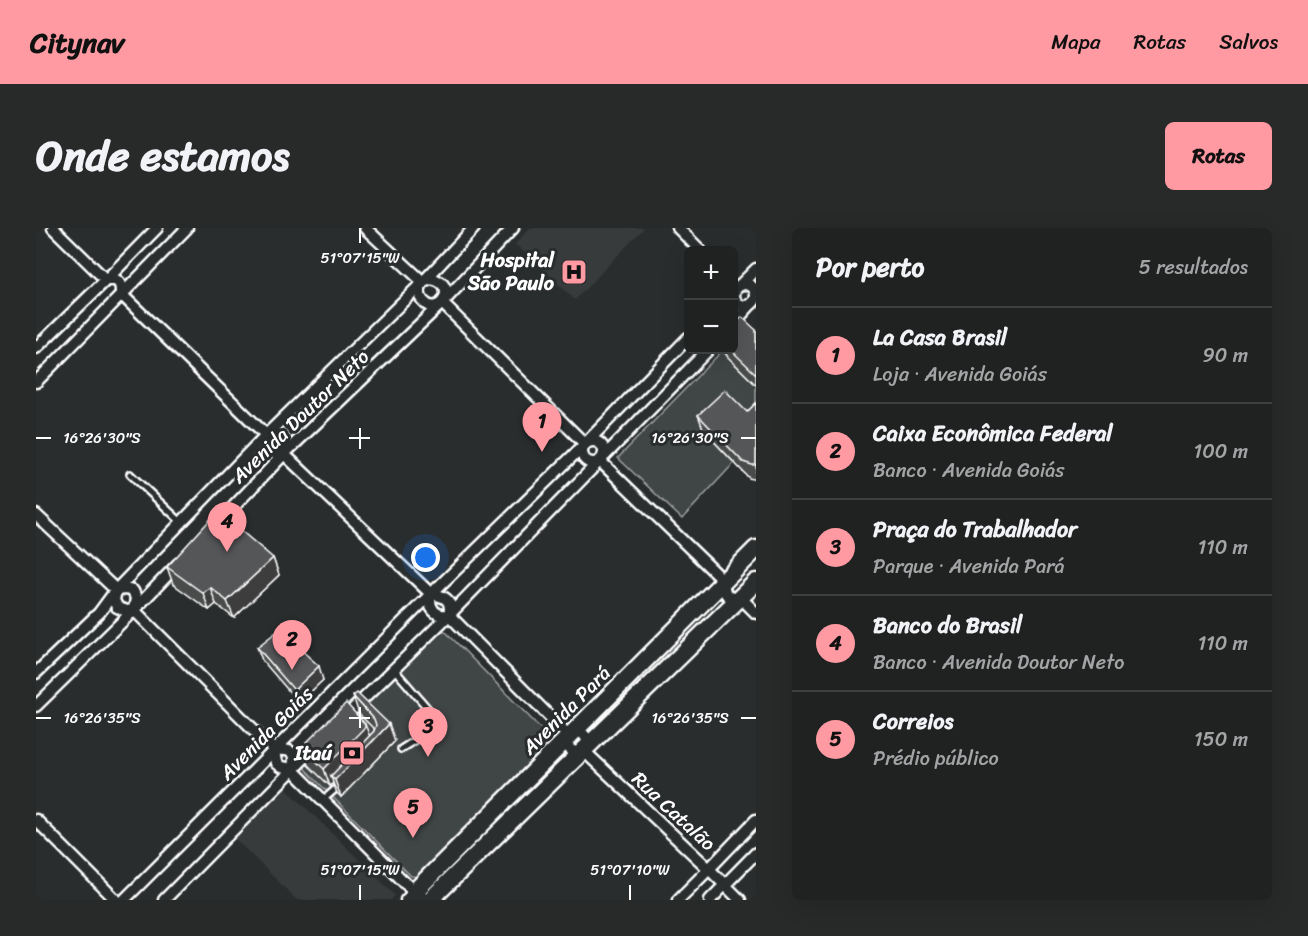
<!DOCTYPE html>
<html lang="pt">
<head>
<meta charset="utf-8">
<style>
	body { margin:0; font-family:Sriracha,sans-serif; background:#282a2a; color:#f1f3f6 }
	.controls { position:absolute; right:18px; top:18px; display:grid; overflow:hidden; border-radius:9px; box-shadow:0 6px 24px #0002 }
	.controls button { width:54px; height:54px; display:grid; place-items:center; padding:0; border:0; border-bottom:2px solid #3d3f40; background:#202222; color:#f1f3f6; font:30px sans-serif }
	.you { position:absolute; left:390px; top:330px; width:21px; height:21px; margin:-15px; border:4px solid #fff; border-radius:50%; background:#1a73e8; box-shadow:0 0 0 9px #1a73e833 }
	.badge { display:grid; place-items:center; width:39px; height:39px; border-radius:50%; background:#ff9aa2; color:#111; font-size:20px; font-weight:700 }
	.pin { position:absolute; translate:-50% -50px; filter:drop-shadow(0 2px 3px #0008) }
	.pin::after { content:''; position:absolute; top:32px; width:21px; height:18px; background:inherit; clip-path:polygon(0 0,100% 0,50% 100%) }
	.list { margin:0; padding:0; list-style:none }
	h2 { display:flex; justify-content:space-between; align-items:center; height:78px; margin:0; padding:0 24px; font-size:26px }
	h2 small { font-size:20px; font-weight:400; color:#a2a4a5 }
	.list li { display:grid; grid-template-columns:39px 1fr auto; gap:18px; align-items:center; box-sizing:border-box; height:96px; padding:0 24px; border-top:2px solid #3d3f40 }
	.list b { display:block; font-size:22px; white-space:nowrap }
	.list p { margin:0; font-size:20px; white-space:nowrap; color:#a2a4a5 }
	.list em { font-size:20px; font-style:normal; color:#a2a4a5 }
	.map { position:relative; flex:none; width:720px; height:672px; overflow:hidden; border-radius:9px }
	header { display:flex; align-items:center; gap:36px; box-sizing:border-box; height:84px; padding:0 30px; background:#ff9aa2; color:#111 }
	header strong { font-size:28px }
	nav { display:flex; gap:33px; margin-inline-start:auto; font-size:21px }
	.intro { display:flex; align-items:center; justify-content:space-between; box-sizing:border-box; height:144px; padding:0 36px }
	h1 { margin:0; font-size:42px }
	.button { padding:15px 27px; border-radius:9px; background:#ff9aa2; color:#111; font-size:21px; font-weight:700 }
	main { display:flex; gap:36px; padding:0 36px }
	aside { flex:1; background:#202222; border-radius:9px; box-shadow:0 6px 24px #0002 }
	.map>svg:first-child { display:block }
	.built { fill:#373a3b }
	.green { fill:#414445; stroke:#a0a2a2; stroke-width:1.5 }
	.lines { fill:none; stroke-linecap:round; stroke-linejoin:round }
	.service-casing { stroke:#fff; stroke-width:10 }
	.minor-casing { stroke:#fff; stroke-width:15 }
	.primary-casing { stroke:#fff; stroke-width:21 }
	.service { stroke:#2a2d2e; stroke-width:5 }
	.minor { stroke:#2a2d2e; stroke-width:10 }
	.primary { stroke:#2a2d2e; stroke-width:16 }
	.wall { fill:#494b4c; stroke:#fff; stroke-width:1.5 }
	.shaded-wall { fill:#3c3d3e; stroke:#fff; stroke-width:1.5 }
	.building { fill:#555758; stroke:#fff; stroke-width:1.5 }
	.ticks { fill:none; stroke:#fff; stroke-width:2 }
	.labels { text-anchor:middle; stroke-width:6; stroke-linejoin:round; paint-order:stroke }
	.poi-label { font-size:20px; font-weight:bold; fill:#fff; stroke:#2a2d2e; text-anchor:end }
	.street-label { font-size:20px; fill:#fff; stroke:#2a2d2e }
	.ticks-label { font-size:15px; text-anchor:middle; fill:#fff; stroke:#2a2d2e; stroke-width:6; stroke-linejoin:round; paint-order:stroke }
</style>
</head>
<body>
<header>
<strong>Citynav</strong>
<nav><a>Mapa</a><a>Rotas</a><a>Salvos</a></nav>
</header>
<div class="intro"><h1>Onde estamos</h1><a class="button">Rotas</a></div>
<main>
<div class="map">
<svg width="720" height="672" viewBox="0 0 720 672">
	<rect width="100%" height="100%" fill="#2a2d2e"/>
	<filter id="ink" filterUnits="userSpaceOnUse"><feTurbulence type="fractalNoise" baseFrequency=".0167" numOctaves="2"/><feDisplacementMap in="SourceGraphic" scale="12" xChannelSelector="R" yChannelSelector="G"/><feConvolveMatrix kernelMatrix="1 2 1 2 8 2 1 2 1" color-interpolation-filters="sRGB"/></filter>
	<g filter="url(#ink)">
		<g class="built">
			<polygon points="494,0 608,0 539,72 479,16"/>
			<polygon points="248,558 359,667 355,672 261,672 197,609"/>
		</g>
		<g class="green">
			<polygon points="686,123 720,157 720,191 669,204 698,235 646,291 582,230"/>
			<polygon points="404,403 409,403 515,511 515,520 383,649 375,648 269,541 269,538"/>
		</g>
		<g class="lines">
			<g class="service-casing">
				<g id="service">
					<polyline points="94,246 145,294"/>
					<polyline points="358,441 394,483 392,498 384,509 365,521"/>
					<polyline points="287,572 304,557"/>
				</g>
			</g>
			<g class="minor-casing">
				<g id="minor">
					<path d="M17,0L70,52H80C85,56 85,59 85,66L230,207C227,220 235,228 248,226L395,366C408,368 417,371 413,387"/>
					<polyline points="329,0 387,54"/>
					<polyline points="642,0 664,22"/>
					<path d="M395,51C425,56 403,92 387,73C382,67 383,60 387,54Z"/>
					<circle cx="709" cy="67" r="11"/>
					<polyline points="703,58 720,41"/>
					<polyline points="406,75 549,216"/>
					<polyline points="698,95 716,75"/>
					<polyline points="0,120 70,52 121,0"/>
					<polyline points="0,154 151,0"/>
					<path d="M230,207C243,202 253,212 248,226"/>
					<circle cx="557" cy="224" r="11"/>
					<path d="M564,233L688,353C687,365 691,372 705,370"/>
					<polyline points="0,287 80,362"/>
					<polyline points="180,297 248,226 406,75 477,0"/>
					<polyline points="80,362 78,372 81,379 90,383 98,382 238,522 240,535 245,539 256,541 378,664 370,672"/>
					<polyline points="80,362 89,361 97,363 100,370 98,382"/>
					<path d="M395,366C391,380 400,389 413,387L533,508"/>
					<polyline points="705,370 720,385"/>
					<polyline points="0,445 63,385 80,362 230,207 387,54 438,0"/>
					<polyline points="0,478 98,382 142,336"/>
					<polyline points="307,491 413,387 672,122"/>
					<circle cx="541" cy="514" r="10"/>
					<path d="M238,522C254,521 262,523 256,541"/>
					<polyline points="547,522 673,641 704,672"/>
					<polyline points="0,592 80,672"/>
					<polyline points="88,672 395,366 549,216 652,110"/>
					<polyline points="128,672 279,519"/>
					<polyline points="642,672 673,641 720,592"/>
					<polyline points="674,672 720,625"/>
				</g>
			</g>
			<g class="primary-casing">
				<g id="primary">
					<polyline points="386,672 378,664 720,321"/>
					<polyline points="394,672 720,354"/>
				</g>
			</g>
			<use href="#service" class="service"/>
			<use href="#minor" class="minor"/>
			<use href="#primary" class="primary"/>
		</g>
		<g class="wall">
			<polygon points="702,93 720,102 720,157 691,128 689,122 698,122"/>
			<polygon points="720,175 720,252 713,250 668,203 662,187 711,184"/>
			<polygon points="237,330 243,347 198,390 180,376 173,382 137,356 131,339"/>
			<polygon points="221,419 287,452 263,475 226,432"/>
			<polygon points="317,468 359,513 305,569 301,565 297,555 294,558 272,537 266,519 334,508 339,502 323,486"/>
		</g>
		<g class="shaded-wall">
			<polygon points="237,330 243,347 198,390 191,373"/>
			<polygon points="174,359 180,376 173,382 167,365"/>
			<polygon points="283,438 287,452 263,475 258,462"/>
			<polygon points="329,496 336,514 353,496 359,513 305,569 299,552 295,548 297,555 294,558 288,541"/>
		</g>
		<g class="building">
			<polygon points="706,89 720,102 720,146 695,122 698,122 698,92 699,90 702,93"/>
			<polygon points="689,162 711,184 720,175 720,237 716,237 707,234 662,187"/>
			<polygon points="182,283 237,330 191,373 174,359 167,365 131,339"/>
			<polygon points="243,402 283,438 258,462 221,419"/>
			<polygon points="321,465 353,496 299,552 295,548 338,503 340,497 338,491 317,468"/>
			<polygon points="310,475 329,496 329,499 288,541 266,519"/>
		</g>
	</g>
	<path class="ticks" d="M324,0V15M324,200V221M0,210H15M313,210H334M705,210H720M324,479V500M0,490H15M313,490H334M705,490H720M324,657V672M594,657V672"/>
	<defs>
		<g id="hospital-square" transform="scale(1.35)"><rect x="-9" y="-9" width="18" height="18" rx="4" fill="#ff9aa2" stroke="#2a2d2e"/><path d="M-5-5h3v3.5h4V-5h3V5h-3V1.5h-4V5h-3Z" fill="#111"/></g>
		<g id="bank-square" transform="scale(1.35)"><rect x="-9" y="-9" width="18" height="18" rx="4" fill="#ff9aa2" stroke="#2a2d2e"/><path d="M-6-4H6V4H-6ZM0-2.3a2.3 2.3 0 1 0 0 4.6a2.3 2.3 0 1 0 0-4.6Z" fill="#111"/></g>
	</defs>
	<g fill-rule="evenodd">
		<use href="#hospital-square" x="538" y="44"/>
		<use href="#bank-square" x="316" y="525"/>
	</g>
	<g class="labels">
		<g class="poi-label">
			<text x="518" y="39">Hospital<tspan x="518" dy="23">São Paulo</tspan></text>
			<text x="296" y="532">Itaú</text>
		</g>
		<g class="street-label">
			<text transform="translate(264 188) rotate(-44)" y="7">Avenida Doutor Neto</text>
			<text transform="translate(530 482) rotate(-45)" y="7">Avenida Pará</text>
			<text transform="translate(230 505) rotate(-45)" y="7">Avenida Goiás</text>
			<text transform="translate(638 583) rotate(43)" y="7">Rua Catalão</text>
		</g>
	</g>
	<g class="ticks-label">
		<text x="324" y="35">51°07'15"W</text>
		<text x="66" y="215">16°26'30"S</text>
		<text x="654" y="215">16°26'30"S</text>
		<text x="66" y="495">16°26'35"S</text>
		<text x="654" y="495">16°26'35"S</text>
		<text x="324" y="647">51°07'15"W</text>
		<text x="594" y="647">51°07'10"W</text>
	</g>
</svg>
<div class="controls">
<button>+</button>
<button>−</button>
</div>
<div class="you"></div>
<div class="pin badge" style="left:506px;top:224px">1</div>
<div class="pin badge" style="left:256px;top:442px">2</div>
<div class="pin badge" style="left:392px;top:529px">3</div>
<div class="pin badge" style="left:191px;top:324px">4</div>
<div class="pin badge" style="left:377px;top:610px">5</div>
</div>
<aside>
<h2>Por perto<small>5 resultados</small></h2>
<ul class="list">
<li><span class="badge">1</span><div><b>La Casa Brasil</b><p>Loja · Avenida Goiás</p></div><em>90 m</em></li>
<li><span class="badge">2</span><div><b>Caixa Econômica Federal</b><p>Banco · Avenida Goiás</p></div><em>100 m</em></li>
<li><span class="badge">3</span><div><b>Praça do Trabalhador</b><p>Parque · Avenida Pará</p></div><em>110 m</em></li>
<li><span class="badge">4</span><div><b>Banco do Brasil</b><p>Banco · Avenida Doutor Neto</p></div><em>110 m</em></li>
<li><span class="badge">5</span><div><b>Correios</b><p>Prédio público</p></div><em>150 m</em></li>
</ul>
</aside>
</main>
</body>
</html>
